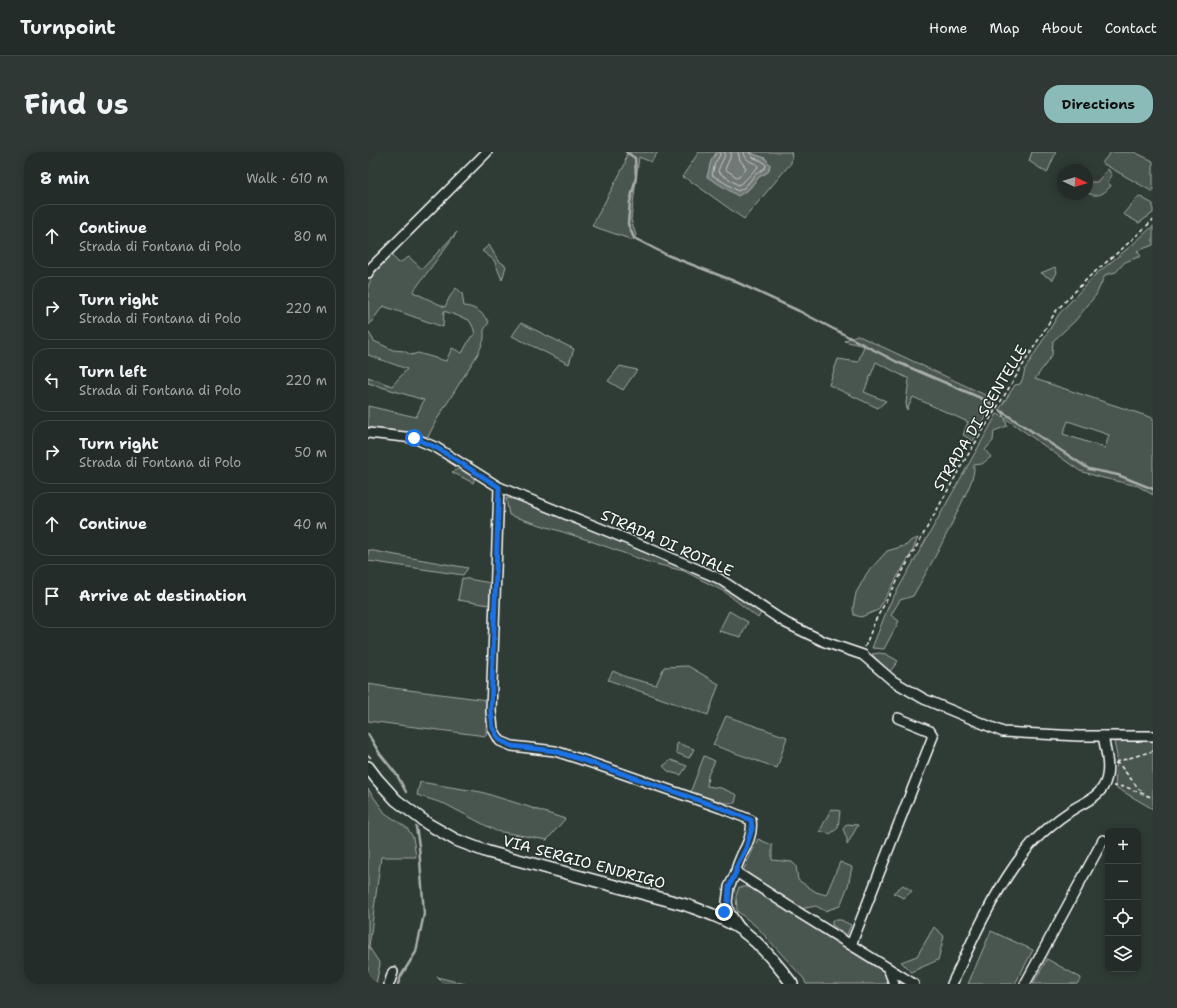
<!DOCTYPE html>
<html lang="en">
<head>
<meta charset="utf-8">
<style>
	body { margin:0; font-family:"Shantell Sans",sans-serif; background:#2f3834; color:#f1f3f6 }
	.controls { position:absolute; right:12px; bottom:12px; display:grid; overflow:hidden; border-radius:8px; box-shadow:0 2px 10px #0003 }
	.controls button { width:36px; height:36px; display:grid; place-items:center; padding:0; border:0; border-bottom:1px solid #404845; background:#232c28; color:#f1f3f6; font:20px sans-serif }
	.compass { position:absolute; left:689px; top:12px; width:36px; height:36px; border-radius:50%; background:#232c28; box-shadow:0 2px 10px #0003; rotate:94deg }
	.stop { position:absolute; width:12px; height:12px; margin:-9px; border:3px solid #1a73e8; border-radius:50%; background:#fff }
	.stop.end { background:#1a73e8; border-color:#fff; box-shadow:0 1px 4px #0008 }
	.list { margin:0; padding:0; list-style:none }
	h2 { display:flex; justify-content:space-between; align-items:center; height:52px; margin:0; padding:0 16px; font-size:17px }
	h2 small { font-size:13px; font-weight:400; color:#a3a7a8 }
	.list li { display:grid; grid-template-columns:26px 1fr auto; gap:12px; align-items:center; box-sizing:border-box; height:64px; margin:0 8px 8px; padding:0 8px; border:1px solid #404845; border-radius:16px }
	.list b { display:block; font-size:15px; white-space:nowrap }
	.list p { margin:0; font-size:13px; white-space:nowrap; color:#a3a7a8 }
	.list em { font-size:13px; font-style:normal; color:#a3a7a8 }
	.icon { flex:none; width:22px; height:22px; fill:none; stroke:currentColor; stroke-width:2; stroke-linecap:round; stroke-linejoin:round }
	.map { position:relative; flex:none; width:785px; height:832px; overflow:hidden; border-radius:16px }
	header { display:flex; align-items:center; gap:24px; box-sizing:border-box; height:56px; padding:0 20px; background:#232c28; border-bottom:1px solid #404845 }
	header strong { font-size:19px }
	nav { display:flex; gap:22px; margin-inline-start:auto; font-size:14px }
	.intro { display:flex; align-items:center; justify-content:space-between; box-sizing:border-box; height:96px; padding:0 24px }
	h1 { margin:0; font-size:28px }
	.button { padding:10px 18px; border-radius:16px; background:#8bbbb9; color:#111; font-size:14px; font-weight:700 }
	main { display:flex; gap:24px; padding:0 24px }
	aside { flex:1; background:#232c28; border-radius:16px; box-shadow:0 2px 10px #0003 }
	.map>svg:first-child { display:block }
	.green { fill:#4a544f; stroke:#a4aaa7; fill-rule:evenodd }
	.water { fill:#707975; stroke:#a9afac }
	.lines { fill:none; stroke-linecap:round; stroke-linejoin:round }
	.shore { stroke:#c6c9c8; stroke-width:1 }
	.stream { stroke:#a9afac; stroke-width:2.5 }
	.minor-casing { stroke:#fff; stroke-width:12 }
	.tertiary-casing { stroke:#fff; stroke-width:14 }
	.path { stroke:#fff; stroke-width:1.5; stroke-dasharray:4 3; stroke-linecap:butt }
	.minor { stroke:#26332d; stroke-width:9 }
	.tertiary { stroke:#26332d; stroke-width:11 }
	.route { stroke:#1a73e8; stroke-width:5 }
	.labels { text-anchor:middle; stroke-width:3; stroke-linejoin:round; paint-order:stroke }
	.street-label { font-size:15px; fill:#fff; stroke:#26332d }
</style>
</head>
<body>
<header>
<strong>Turnpoint</strong>
<nav><a>Home</a><a>Map</a><a>About</a><a>Contact</a></nav>
</header>
<div class="intro"><h1>Find us</h1><a class="button">Directions</a></div>
<main>
<aside>
<h2>8 min<small>Walk · 610 m</small></h2>
<ul class="list">
<li><svg class="icon" aria-label="ahead" viewBox="0 0 24 24"><path d="M12 20V5M6 11l6-6 6 6"/></svg><div><b>Continue</b><p>Strada di Fontana di Polo</p></div><em>80 m</em></li>
<li><svg class="icon" aria-label="right" viewBox="0 0 24 24"><path d="M7 20v-9h11M14 6l5 5-5 5"/></svg><div><b>Turn right</b><p>Strada di Fontana di Polo</p></div><em>220 m</em></li>
<li><svg class="icon" aria-label="left" viewBox="0 0 24 24"><path d="M17 20v-9H6M10 6l-5 5 5 5"/></svg><div><b>Turn left</b><p>Strada di Fontana di Polo</p></div><em>220 m</em></li>
<li><svg class="icon" aria-label="right" viewBox="0 0 24 24"><path d="M7 20v-9h11M14 6l5 5-5 5"/></svg><div><b>Turn right</b><p>Strada di Fontana di Polo</p></div><em>50 m</em></li>
<li><svg class="icon" aria-label="ahead" viewBox="0 0 24 24"><path d="M12 20V5M6 11l6-6 6 6"/></svg><div><b>Continue</b></div><em>40 m</em></li>
<li><svg class="icon" aria-label="arrive" viewBox="0 0 24 24"><path d="M6 21V4h12l-3 4 3 4H6"/></svg><div><b>Arrive at destination</b></div></li>
</ul>
</aside>
<div class="map">
<svg width="785" height="832" viewBox="0 0 785 832">
	<rect width="100%" height="100%" fill="#2f3b35"/>
	<filter id="ink" filterUnits="userSpaceOnUse"><feTurbulence type="fractalNoise" baseFrequency=".025" numOctaves="2"/><feDisplacementMap in="SourceGraphic" scale="8" xChannelSelector="R" yChannelSelector="G"/><feConvolveMatrix kernelMatrix="1 2 1 2 8 2 1 2 1" color-interpolation-filters="sRGB"/></filter>
	<g filter="url(#ink)">
		<g class="green">
			<polygon points="261,0 290,0 283,10 271,5 263,68 268,83 264,89 259,86 224,74 257,12 258,3 262,2"/>
			<polygon points="331,0 349,0 343,9 380,38 391,25 400,20 402,13 397,6 379,0 423,0 424,5 423,11 376,67 321,28 314,25"/>
			<polygon points="664,0 688,0 679,21 661,9"/>
			<polygon points="743,0 766,0 785,9 785,40 734,11"/>
			<path d="M740,17L744,23L740,30L743,34C735,42 731,46 719,41V30H729Z"/>
			<polygon points="771,44 785,52 785,61 771,71 755,62"/>
			<path d="M785,74V93L769,99L773,104L757,110L748,120L737,123L728,143L707,169L685,189L684,203L667,227L785,266V343L770,334L735,326L712,319L637,266L639,274L626,279L625,289L617,298L623,305L614,312L606,313C607,325 599,339 594,350C579,383 563,413 545,444L532,448L523,463L531,469L516,497L504,496L521,453L629,262L636,265L634,259L631,258L647,233L652,232L655,226L657,217L691,162L727,123L764,93ZM700,269L741,283L737,296L695,282Z"/>
			<path d="M89,80L45,140L77,155L81,146L88,136L94,141L96,154C108,155 114,161 121,170L116,178V187L111,200L68,269L60,285L4,277L0,274V254L48,265L56,248L0,231V225L24,234L39,217L0,203V179L6,189L25,198L36,199L43,203L50,201L78,209L84,196L94,201L103,185L107,182L105,175L101,168L76,159L75,175L15,154L1,173L0,135L4,124L23,103L31,111L41,105L54,117Z"/>
			<polygon points="121,93 130,108 138,114 134,128 126,108 114,99"/>
			<polygon points="687,115 689,120 685,128 673,121"/>
			<polygon points="153,171 206,197 201,212 144,184"/>
			<polygon points="489,183 628,248 625,259 620,261 605,289 595,283 600,270 545,245 539,258 538,251 541,227 508,210 496,240 518,249 510,256 461,233 470,207 490,210 496,194 476,189"/>
			<polygon points="252,214 269,218 255,238 240,229"/>
			<polygon points="93,316 99,319 107,325 105,331 84,320"/>
			<polygon points="138,346 160,350 204,370 318,415 358,435 394,459 390,466 357,440 316,419 280,410 220,388 141,363"/>
			<polygon points="550,386 544,400 510,458 493,465 486,463 485,456 488,441 499,421 519,399 539,393 542,389"/>
			<polygon points="0,398 100,416 95,423 0,409"/>
			<polygon points="94,426 123,431 121,453 90,448"/>
			<polygon points="361,459 380,470 373,485 351,479"/>
			<polygon points="511,501 518,502 530,509 521,521 504,502"/>
			<polygon points="320,514 351,532 340,563 240,528 245,519 258,525 288,533 296,515"/>
			<polygon points="0,532 25,536 119,548 118,584 0,569"/>
			<polygon points="358,564 419,585 409,616 345,593"/>
			<polygon points="785,588 785,657 747,635 749,604 746,590"/>
			<polygon points="309,591 326,597 321,606 308,601"/>
			<polygon points="336,604 347,609 340,623 339,634 353,636 369,643 367,651 355,651 322,641"/>
			<polygon points="303,608 319,614 313,623 301,620 295,614"/>
			<polygon points="52,630 113,640 158,654 197,667 179,688 128,679 77,652 49,643"/>
			<polygon points="0,637 17,661 39,676 45,685 48,705 13,705 1,795 12,812 8,832 0,832"/>
			<polygon points="463,657 472,659 470,676 462,682 452,679"/>
			<polygon points="479,672 490,673 479,693 479,687 475,677"/>
			<polygon points="390,687 404,693 404,708 424,710 428,714 430,728 448,740 458,743 472,710 484,715 480,734 472,754 457,759 448,754 432,757 375,719"/>
			<polygon points="535,733 544,739 536,746 525,741"/>
			<polygon points="371,735 382,735 536,832 438,832 436,827 390,776 369,759 368,744"/>
			<polygon points="464,768 473,768 483,773 479,783 464,773"/>
			<polygon points="566,775 576,784 570,808 543,820 533,810 549,804"/>
			<polygon points="623,779 665,798 647,832 600,832"/>
			<polygon points="679,807 713,826 709,832 665,832"/>
			<polygon points="69,825 97,832 76,832"/>
		</g>
		<polygon class="water" points="349,0 379,0 397,6 402,13 400,20 391,25 380,38 370,44 339,25 343,9"/>
		<g class="lines">
			<g class="shore">
				<polyline points="352,0 352,3 347,11 344,23 370,39 377,35 388,22 397,16 398,13 394,9 384,5 382,0"/>
				<path d="M357,0C357,7 351,13 350,20L370,33C377,30 384,20 390,15L389,12C382,10 377,8 376,0"/>
				<polyline points="363,0 362,6 357,17 370,26 378,16 372,8 370,0"/>
			</g>
			<g class="stream">
				<polyline points="258,0 267,6 268,25 262,50 260,72 266,86 299,103 366,129 431,159 529,210 615,247 624,252"/>
				<polyline points="633,259 721,317 750,323 785,337"/>
				<polyline points="0,582 12,602 29,623 38,640"/>
				<polyline points="30,832 33,824 48,800 56,762 51,694 48,675"/>
			</g>
			<g class="minor-casing">
				<g id="minor">
					<polyline points="0,121 1,118 119,0"/>
					<path d="M0,281L46,286L69,296L131,335L123,559L125,577L132,589L144,594L187,599L224,611L353,656L383,668C385,680 380,692 374,702C372,708 368,714 368,720L433,762L546,832"/>
					<polyline points="131,335 261,388 350,426 418,471 457,490 495,503 525,529 556,547 635,580 711,584 785,584"/>
					<polyline points="368,720 361,735 359,750 361,760 372,776"/>
					<polyline points="483,793 565,584 562,579 530,566"/>
					<polyline points="520,816 526,832"/>
					<polyline points="21,832 25,820"/>
					<path d="M584,832C603,791 621,750 647,713C653,705 659,696 666,689C676,679 689,668 701,660C712,652 728,647 735,635C744,620 738,600 735,584"/>
					<polyline points="657,832 735,688"/>
				</g>
			</g>
			<g class="tertiary-casing">
				<path id="tertiary" d="M0,615L9,627L28,648L60,672L88,688L120,700L318,753C337,760 356,766 372,777C392,791 410,813 424,832"/>
			</g>
			<g class="path">
				<polyline points="497,495 507,469 595,311 688,159 722,124 755,96 785,68"/>
				<polyline points="0,603 3,606"/>
				<polyline points="748,610 785,599"/>
				<polyline points="747,611 751,612 771,637 776,641"/>
				<polyline points="745,634 758,635 785,646"/>
			</g>
			<use href="#minor" class="minor"/>
			<use href="#tertiary" class="tertiary"/>
		</g>
	</g>
	<g class="lines" filter="url(#ink)">
		<polyline class="route" points="46,286 69,296 131,335 123,559 125,576 132,588 144,594 187,599 224,611 353,656 383,668 384,676 378,696 368,716 368,720 361,735 360,750 361,760 356,760"/>
	</g>
	<g class="labels">
		<g class="street-label">
			<text transform="translate(612 266) rotate(-59)" y="5">STRADA DI SCENTELLE</text>
			<text transform="translate(299 391) rotate(24)" y="5">STRADA DI ROTALE</text>
			<text transform="translate(216 710) rotate(15)" y="5">VIA SERGIO ENDRIGO</text>
		</g>
	</g>
</svg>
<div class="controls">
<button>+</button>
<button>−</button>
<button><svg class="icon" aria-label="locate" viewBox="0 0 24 24"><circle cx="12" cy="12" r="6"/><path d="M12 2v4M12 18v4M2 12h4M18 12h4"/></svg></button>
<button><svg class="icon" aria-label="layers" viewBox="0 0 24 24"><path d="M12 4l9 5-9 5-9-5zM3 14l9 5 9-5"/></svg></button>
</div>
<svg class="compass" viewBox="-18 -18 36 36"><path d="M0-13l5 13h-10z" fill="#e53935"/><path d="M0 13l5-13h-10z" fill="#a3a7a8"/></svg>
<div class="stop" style="left:46px;top:286px"></div>
<div class="stop end" style="left:356px;top:760px"></div>
</div>
</main>
</body>
</html>
